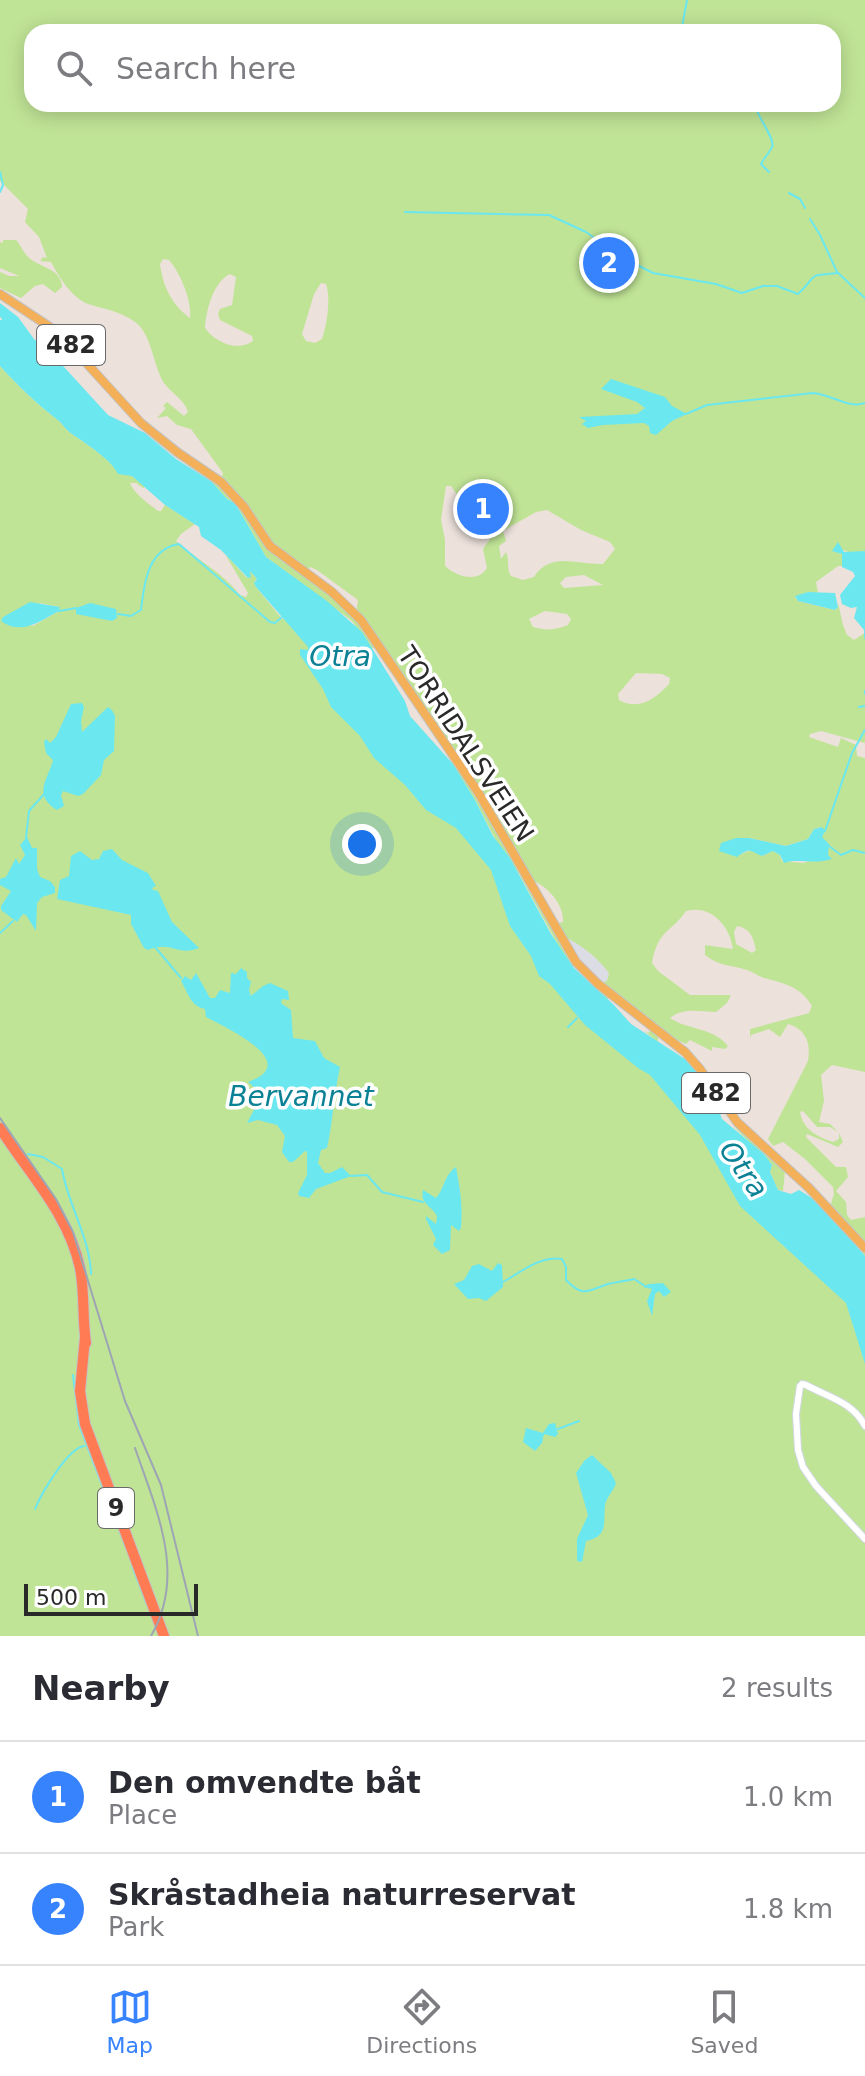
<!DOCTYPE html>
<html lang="en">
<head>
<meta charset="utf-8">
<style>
	body { margin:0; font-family:"DejaVu Sans",sans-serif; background:#f2f2f3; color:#2b2b33 }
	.scale { position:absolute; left:24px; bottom:20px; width:174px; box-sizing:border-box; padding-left:8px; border:4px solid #292929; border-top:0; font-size:22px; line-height:28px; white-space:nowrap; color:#292929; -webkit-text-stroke:6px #fff; paint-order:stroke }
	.you { position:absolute; left:362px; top:844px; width:28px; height:28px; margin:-20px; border:6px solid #fff; border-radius:50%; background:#1a73e8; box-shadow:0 0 0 12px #1a73e833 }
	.badge { display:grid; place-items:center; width:52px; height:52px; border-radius:50%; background:#3783fd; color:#fff; font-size:26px; font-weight:700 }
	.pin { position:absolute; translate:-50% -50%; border:4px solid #fff; box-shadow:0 2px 8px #0006 }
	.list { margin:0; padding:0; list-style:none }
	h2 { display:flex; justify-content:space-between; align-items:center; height:104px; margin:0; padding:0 32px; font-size:34px }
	h2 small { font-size:26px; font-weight:400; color:#7c7c81 }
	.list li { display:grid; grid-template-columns:52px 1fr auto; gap:24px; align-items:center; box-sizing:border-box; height:112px; padding:0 32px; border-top:2px solid #e1e1e2 }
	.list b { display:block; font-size:30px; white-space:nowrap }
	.list p { margin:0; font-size:26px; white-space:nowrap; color:#7c7c81 }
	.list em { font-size:26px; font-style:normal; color:#7c7c81 }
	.icon { flex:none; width:44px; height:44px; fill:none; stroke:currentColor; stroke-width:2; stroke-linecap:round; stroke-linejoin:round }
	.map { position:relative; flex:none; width:865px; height:1636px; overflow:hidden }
	.search { position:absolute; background:#fff; box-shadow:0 4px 20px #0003; left:24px; right:24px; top:24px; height:88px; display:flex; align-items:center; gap:20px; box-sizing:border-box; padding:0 28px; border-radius:24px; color:#7c7c81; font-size:30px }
	.sheet { height:328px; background:#fff }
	nav { display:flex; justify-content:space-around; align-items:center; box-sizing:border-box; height:112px; border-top:2px solid #e1e1e2; background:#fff; font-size:22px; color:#7c7c81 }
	nav a { display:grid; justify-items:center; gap:4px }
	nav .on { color:#3783fd }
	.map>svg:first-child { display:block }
	.industrial { fill:#dcdce4 }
	.green { fill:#c0e496; fill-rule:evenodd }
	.water { fill:#6be7f0 }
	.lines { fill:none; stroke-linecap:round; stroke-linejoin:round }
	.stream { stroke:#6be7f0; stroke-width:2 }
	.minor-casing { stroke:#d0d7e3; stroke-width:8 }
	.major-casing { stroke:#c3c3c3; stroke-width:10 }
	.highway-casing { stroke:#c3c3c3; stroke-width:12 }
	.minor { stroke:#fff; stroke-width:6 }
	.major { stroke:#f3b059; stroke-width:8 }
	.highway { stroke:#ff7b53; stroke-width:10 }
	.rail { stroke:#9da5b4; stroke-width:2 }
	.labels { text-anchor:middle; stroke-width:7; stroke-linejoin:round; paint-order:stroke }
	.shield { fill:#fff; stroke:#696969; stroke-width:2 }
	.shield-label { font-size:24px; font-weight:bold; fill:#292929 }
	.street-label { font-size:26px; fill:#292929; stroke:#fff }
	.water-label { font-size:28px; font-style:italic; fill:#0b8195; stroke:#fff }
</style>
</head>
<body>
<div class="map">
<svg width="865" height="1636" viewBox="0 0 865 1636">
	<rect width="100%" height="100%" fill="#ece1db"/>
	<polygon class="industrial" points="565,937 582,946 602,964 609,973 607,981 598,985 588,978"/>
	<g class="green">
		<path d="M0,0H865V551L851,553L840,549L838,552L842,554V566H838L816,582L818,593L808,592L795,597L798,601L835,610L838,607V603L843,625L847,635L854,640L865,633V743L821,731L810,734L809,737L838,747L841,738L856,745L857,756L865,758V1072L832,1065L821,1075L824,1101L819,1122L830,1124L838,1132L830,1127H817L803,1111L800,1112C803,1130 818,1137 833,1142L839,1139V1133L843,1142L838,1147L807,1134L806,1137L836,1167H846L848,1177L836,1191L846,1202L847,1215L851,1220L865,1217V1256L843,1229L809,1195L810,1190L785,1171L783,1191L778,1190L770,1172L772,1165L733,1126L758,1144L830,1207L834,1194L833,1187L805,1159L783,1142L773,1146L768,1139L808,1061C811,1043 806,1029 788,1024L780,1037L769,1029L751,1035L750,1038V1029L809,1013L812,1006C800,986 785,984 764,978C758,976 753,972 747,970C731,965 718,966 705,955V945L733,949C730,926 711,904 686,911C671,933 658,929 652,963L658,971L690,995H731L727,1003L716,1012C700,1012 684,1007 670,1018C687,1030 713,1027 728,1046L725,1049L712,1047V1051L690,1040L686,1044L662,1033L658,1037V1042L644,1031L648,1033L651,1030L608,994V1000L565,958L519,874L500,848L475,800L452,764L453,760L374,647L372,649L352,621L266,557L235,503L227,499L207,479H221L223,473L191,429L177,425L167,416L157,418L166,408L163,406L167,402L184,416L188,412C184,399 172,394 164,383C153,366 152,334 135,322C120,311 104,309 88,304C72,298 59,277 51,262L40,261L43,257L47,258L39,237L25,222L28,209L0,181ZM32,32H833V104H32ZM163,259L169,260C181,274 192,301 190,318C171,304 163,286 160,264ZM230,274L236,277L232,305L220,309L218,314L220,320L252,336L253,341C237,352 216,343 205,328C206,311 213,282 230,274ZM321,283L326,284C331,299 327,324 322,339L315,343L306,341L302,334L314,294ZM446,486H451L470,514L476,515L481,497L489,493L501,496L508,508L505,517L483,549L487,568C478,583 457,577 445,566V540L441,520ZM547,510L581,530L610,542L615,549L603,564C576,565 551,551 534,577L523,580L511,576C506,568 510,560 506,552L501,559L499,546L506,541L503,531L536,512ZM310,567L317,570L358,600L356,613L307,573ZM584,575L603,585L564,588L560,583L566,577ZM545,611L567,614L571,619L568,625C555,630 546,631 533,627L529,619ZM636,673L662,674L670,678L669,684C655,699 639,711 619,700L618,694ZM821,827V837L828,855L803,863L782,861L780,855L773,851L762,856L755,850C746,850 737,859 730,853L749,838L786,846L808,839L814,829ZM532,880C548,887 564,904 563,922L556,924ZM737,926C751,929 753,937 756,950L752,953L736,944L734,932ZM565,937C583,946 597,957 609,973L607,981L598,985L565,951Z"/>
		<path d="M3,240H16C21,245 23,252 28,257C40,268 61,268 62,287L55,293L43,284L35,286L21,298L0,288V272L9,276H19L0,268V242L3,243Z"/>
		<path d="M0,366C19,387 37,404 59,421C63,425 67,431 72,434C86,444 111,459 118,473L132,476L146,486L143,488L136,483H130C135,495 148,503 158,511H161L165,505L195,524L181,534L176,541C197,560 222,572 240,595L246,597L248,593L225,554L247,578L250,571L257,579L254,583L256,587L282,619L305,611L480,838L534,932L652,1060L865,1316V1636H0ZM40,603L59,607V611L33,626L3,617Z"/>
	</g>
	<g class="water">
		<path d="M0,303L18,317L34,339L64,367L108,415L145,433L176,459L211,481L227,499L235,503L266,557L327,601L362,632L405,701L410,716L453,764L475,800L493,836L510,858L551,934L574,968L614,1005L631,1024L688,1061L713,1093L722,1119L764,1154L772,1165L770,1172L778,1190L791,1194L799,1190L815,1200L834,1219L865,1256V1364L846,1303L740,1206L700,1135L650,1075L638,1068L585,1025L550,984L539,976L531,956L510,926L491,870L456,828L426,810L405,785L374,758L360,736L331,707L323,689L300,655V649L308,650V647L256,587L254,583L257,579L250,571L251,577L248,578L221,550L201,536L199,527L165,505L132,476L118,474C111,459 86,444 72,434C67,431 63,425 59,421C37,404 19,387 0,366V320H2L1,317L0,318Z"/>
		<polygon points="611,379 665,397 672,406 687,414 672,421 656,435 650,433 649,426 644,423 603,425 588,428 582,424 586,421 579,417 637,414 645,408 637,402 601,389"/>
		<polygon points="838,542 844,552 865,551 865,631 854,618 857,607 851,608 842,604 840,595 855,576 853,572 842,567 842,554 832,551"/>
		<polygon points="808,592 835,593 838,607 835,610 798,601 795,596"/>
		<path d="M30,602L60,607L59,611C40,621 22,636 1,621L3,617Z"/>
		<polygon points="90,603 116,609 117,618 112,621 76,614 76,608"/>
		<path d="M82,703L84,707L81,721L82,732L108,707L112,710L115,716L114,751L104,760L101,775L83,794L78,796L63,791L61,795L64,806L57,810C32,794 48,780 53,760L46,753L44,742L46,739L50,743L56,737L71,704Z"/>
		<path d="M822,827L825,831L822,837L829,844L828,855L832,859C813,865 797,858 784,863L780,855L773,851L762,856C749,851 751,847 737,857L719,851L721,843L736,838H749L786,846L808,839L814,829Z"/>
		<polygon points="27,837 32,848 37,848 37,869 40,877 50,881 55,887 55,893 42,897 37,903 36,931 26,915 23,914 17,922 1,910 1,906 11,891 0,885 0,879 6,877 16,858 19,864 25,855 20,845"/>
		<path d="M112,849L122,860L148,873L156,886L152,888L153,890L158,891L172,922L199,948C177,957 171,940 148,950L144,948L131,924V915L57,899L60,880L69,876L71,856L80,851L92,860L99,859L103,851Z"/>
		<path d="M241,968L247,972V978L251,982L249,990L251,996L263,986L270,983L288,991L289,1000L282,999L281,1003L291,1010L293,1038L315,1041L324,1058L340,1067C334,1094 333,1121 327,1148L321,1150L318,1163L325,1173H330L342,1167L351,1176L316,1189L309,1198L299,1196L298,1193L307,1175V1152L305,1151L293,1162H289L282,1152L285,1136L277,1125L258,1120L247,1123L255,1108L248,1099L254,1087L248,1082C304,1062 224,1027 206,1017L205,1009C190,1006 188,992 181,981L185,976L191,980L196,973L210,998H215L220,990L230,993L231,973L236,974Z"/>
		<path d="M456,1167C460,1188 463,1207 461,1228L459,1231L451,1225L450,1250L442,1254L433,1245L436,1239L426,1219V1216L436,1224L437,1216C431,1205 420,1204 423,1190L436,1198C445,1188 444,1175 456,1167Z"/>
		<polygon points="498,1263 502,1265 503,1287 486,1301 479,1298 468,1299 454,1284 464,1280 472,1266 479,1264 492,1271"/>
		<polygon points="663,1283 671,1292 664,1297 659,1291 655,1294 652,1316 647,1301 652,1289 643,1287 649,1284"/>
		<polygon points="555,1423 558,1434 555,1437 544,1434 542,1443 535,1451 523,1442 526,1428 543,1433 549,1424"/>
		<path d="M592,1455L611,1473L616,1483C614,1491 606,1497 605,1506C603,1523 609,1536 586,1541L582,1562L577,1561V1539L588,1515L576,1473L585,1460Z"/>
	</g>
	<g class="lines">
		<g class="stream">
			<polyline points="681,32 687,0"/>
			<path d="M755,104C756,116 776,139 772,147C770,152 764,158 761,164L769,172"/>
			<polyline points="0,172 3,185 0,192"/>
			<polyline points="789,193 800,199 805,208"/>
			<path d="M405,212L549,215L586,232L618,255L653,273L716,284L742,293L763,286H777L798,294C820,274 803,276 838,273"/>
			<polyline points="810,219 820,235 837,272 865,298"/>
			<path d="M686,414L707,405L813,393C831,394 848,409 865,403"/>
			<polyline points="59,611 76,608"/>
			<path d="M118,614L131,616L141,610C144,585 147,549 179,544L270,622L275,623L282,617"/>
			<polyline points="865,631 865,638"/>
			<polyline points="865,691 865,694"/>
			<polyline points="859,707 865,706"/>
			<polyline points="825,831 852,753 865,730"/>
			<polyline points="26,838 29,811 45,793"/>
			<polyline points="829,846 841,855 853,850 865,853"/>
			<polyline points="0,933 13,921"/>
			<polyline points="155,947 181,978"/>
			<polyline points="568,1027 577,1018"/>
			<path d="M28,1154L43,1157L62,1169C68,1205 90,1238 91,1274"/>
			<polyline points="351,1176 367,1175 382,1192 423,1202"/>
			<path d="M503,1282C521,1272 541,1255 562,1259L566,1267V1280C584,1298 586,1291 608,1284C616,1282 626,1281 634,1279L645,1286"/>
			<polyline points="73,1375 79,1425 126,1548"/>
			<polyline points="558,1429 579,1421"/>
			<path d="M35,1509C41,1494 68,1448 84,1446"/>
			<polyline points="132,1566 147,1605"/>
		</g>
		<g class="minor-casing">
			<path id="minor" d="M865,1426C853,1402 828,1397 806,1385L802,1384L800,1386L796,1414L798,1450L803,1467L816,1486L865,1539"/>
		</g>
		<g class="major-casing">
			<polyline id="major" points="0,294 59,333 141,423 177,452 221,482 244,507 270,546 332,592 361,620 478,792 576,962 598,984 685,1052 700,1069 737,1122 809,1188 865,1248"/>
		</g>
		<g class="highway-casing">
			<g id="highway">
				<path d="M0,1128C29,1174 68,1213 80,1268C85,1293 82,1318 86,1343"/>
				<polyline points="85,1338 80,1391 85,1424 164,1636"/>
			</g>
		</g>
		<use href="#minor" class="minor"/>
		<use href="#major" class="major"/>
		<use href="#highway" class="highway"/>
		<g class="rail">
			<polyline points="0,1118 56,1199 73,1232 125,1401 161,1485 198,1636"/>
			<path d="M135,1448C156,1510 187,1574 151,1636"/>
		</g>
	</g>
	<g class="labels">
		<g class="shield">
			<rect x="37" y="325" width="68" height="40" rx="6"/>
			<rect x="682" y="1073" width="68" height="40" rx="6"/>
			<rect x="98" y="1488" width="36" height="40" rx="6"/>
		</g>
		<g class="shield-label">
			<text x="71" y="353">482</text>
			<text x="716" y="1101">482</text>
			<text x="116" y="1516">9</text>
		</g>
		<g class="street-label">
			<text transform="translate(466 744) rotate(57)" y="9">TORRIDALSVEIEN</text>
		</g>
		<g class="water-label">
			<text x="340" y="666">Otra</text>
			<text x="301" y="1106">Bervannet</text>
			<text transform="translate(744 1169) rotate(55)" y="10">Otra</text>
		</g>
	</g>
</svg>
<div class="scale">500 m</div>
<div class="you"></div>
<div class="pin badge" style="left:483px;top:509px">1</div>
<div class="pin badge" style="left:609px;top:263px">2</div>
<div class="search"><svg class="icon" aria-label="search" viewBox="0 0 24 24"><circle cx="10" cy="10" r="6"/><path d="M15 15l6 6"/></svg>Search here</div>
</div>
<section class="sheet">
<h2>Nearby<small>2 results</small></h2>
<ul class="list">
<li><span class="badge">1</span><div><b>Den omvendte båt</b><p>Place</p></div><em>1.0 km</em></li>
<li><span class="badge">2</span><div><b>Skråstadheia naturreservat</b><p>Park</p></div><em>1.8 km</em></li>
</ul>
</section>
<nav>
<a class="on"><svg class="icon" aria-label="map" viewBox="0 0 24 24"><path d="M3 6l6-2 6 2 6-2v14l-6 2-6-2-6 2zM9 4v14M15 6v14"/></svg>Map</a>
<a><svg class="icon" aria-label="directions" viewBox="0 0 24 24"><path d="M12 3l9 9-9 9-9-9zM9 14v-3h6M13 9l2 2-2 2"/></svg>Directions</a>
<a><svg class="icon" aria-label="saved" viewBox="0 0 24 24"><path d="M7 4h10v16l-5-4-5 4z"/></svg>Saved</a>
</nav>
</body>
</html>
